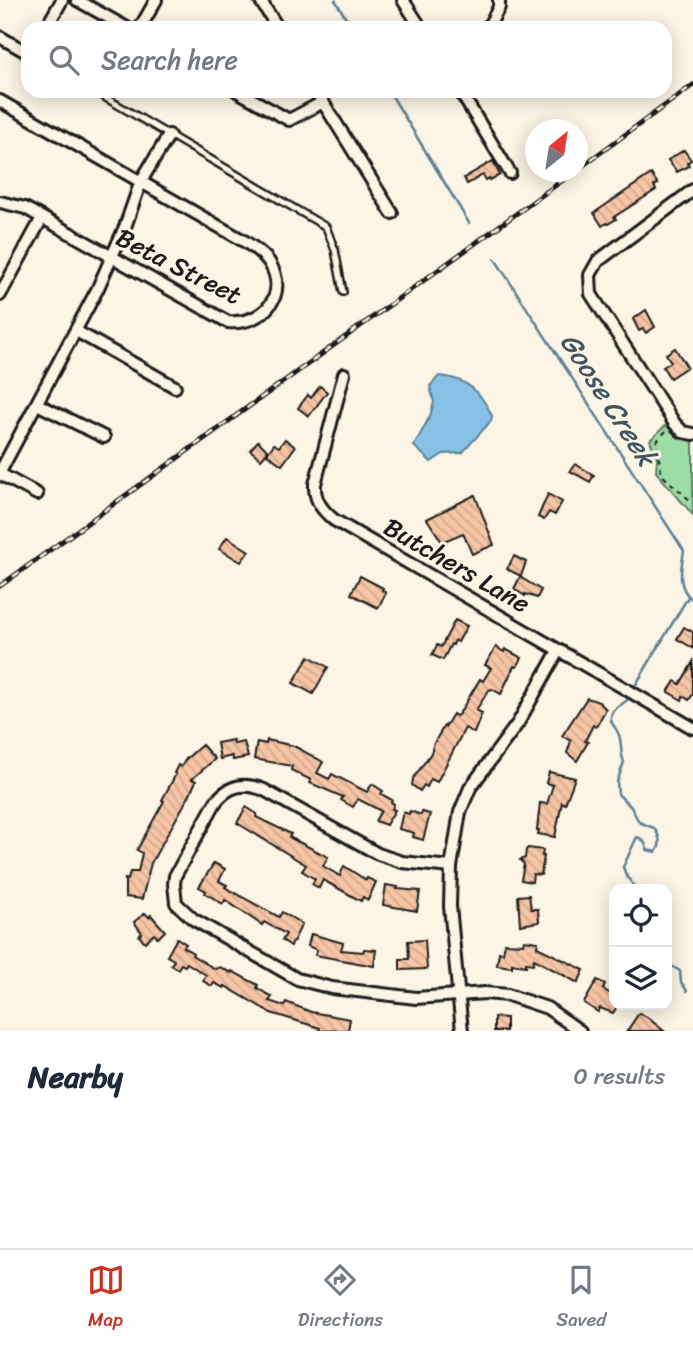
<!DOCTYPE html>
<html lang="en">
<head>
<meta charset="utf-8">
<style>
	body { margin:0; font-family:Sriracha,sans-serif; background:#f2f2f3; color:#1f2937 }
	.controls { position:absolute; right:21px; bottom:21px; display:grid; overflow:hidden; border-radius:14px; box-shadow:0 4px 18px #0003 }
	.controls button { width:63px; height:63px; display:grid; place-items:center; padding:0; border:0; border-bottom:2px solid #e0e1e3; background:#fff; color:#1f2937; font:35px sans-serif }
	.compass { position:absolute; left:525px; top:119px; width:63px; height:63px; border-radius:50%; background:#fff; box-shadow:0 4px 18px #0003; rotate:30deg }
	.list { margin:0; padding:0; list-style:none }
	h2 { display:flex; justify-content:space-between; align-items:center; height:91px; margin:0; padding:0 28px; font-size:30px }
	h2 small { font-size:23px; font-weight:400; color:#747a83 }
	.icon { flex:none; width:38px; height:38px; fill:none; stroke:currentColor; stroke-width:2; stroke-linecap:round; stroke-linejoin:round }
	.map { position:relative; flex:none; width:693px; height:1031px; overflow:hidden }
	.search { position:absolute; background:#fff; box-shadow:0 4px 18px #0003; left:21px; right:21px; top:21px; height:77px; display:flex; align-items:center; gap:18px; box-sizing:border-box; padding:0 24px; border-radius:21px; color:#747a83; font-size:26px }
	.sheet { height:217px; background:#fff }
	nav { display:flex; justify-content:space-around; align-items:center; box-sizing:border-box; height:98px; border-top:2px solid #e0e1e3; background:#fff; font-size:19px; color:#747a83 }
	nav a { display:grid; justify-items:center; gap:4px }
	nav .on { color:#c8321e }
	.map>svg:first-child { display:block }
	.green { fill:#9cdca5; stroke:#5c7c60; stroke-width:2 }
	.water { fill:#87c2e6; stroke:#5c8095; stroke-width:2 }
	.lines { fill:none; stroke-linecap:round; stroke-linejoin:round }
	.stream { stroke:#5c8095; stroke-width:2.5 }
	.building { fill:url(#building-back-hatch); stroke:#1c1c1c; stroke-width:2 }
	.service-casing { stroke:#1c1c1c; stroke-width:10 }
	.minor-casing { stroke:#1c1c1c; stroke-width:16 }
	.path { stroke:#1c1c1c; stroke-width:2; stroke-dasharray:5 5; stroke-linecap:butt }
	.service { stroke:#fcf5e5; stroke-width:5 }
	.minor { stroke:#fcf5e5; stroke-width:10 }
	.rail-casing { stroke:#1c1c1c; stroke-width:5 }
	.rail { stroke:#fcf5e5; stroke-width:2.5; stroke-dasharray:8; stroke-linecap:butt }
	.labels { text-anchor:middle; stroke-width:6; stroke-linejoin:round; paint-order:stroke }
	.street-label { font-size:26px; fill:#1c1c1c; stroke:#fcf5e5 }
	.water-label { font-size:28px; font-style:italic; fill:#415663; stroke:#fcf5e5 }
</style>
</head>
<body>
<div class="map">
<svg width="693" height="1031" viewBox="0 0 693 1031">
	<defs>
		<pattern id="building-back-hatch" width="6" height="6" patternUnits="userSpaceOnUse" patternTransform="scale(1.75)"><rect width="6" height="6" fill="#f7c5a6"/><path d="M-1 5l2 2M0 0l6 6M5-1l2 2" fill="none" stroke="#d3a98e"/></pattern>
	</defs>
	<rect width="100%" height="100%" fill="#fcf5e5"/>
	<filter id="ink" filterUnits="userSpaceOnUse"><feTurbulence type="fractalNoise" baseFrequency=".0143" numOctaves="2"/><feDisplacementMap in="SourceGraphic" scale="14" xChannelSelector="R" yChannelSelector="G"/><feConvolveMatrix kernelMatrix="1 2 1 2 8 2 1 2 1" color-interpolation-filters="sRGB"/></filter>
	<g filter="url(#ink)">
		<polygon class="green" points="666,425 676,436 693,440 693,515 656,472 657,458 650,440"/>
		<path class="water" d="M439,376C467,378 481,392 492,416L491,421L462,453L443,454L431,462L414,446L430,416L434,402L430,386Z"/>
		<g class="lines">
			<g class="stream">
				<polyline points="335,0 352,28"/>
				<polyline points="389,91 469,223"/>
				<path d="M495,259L684,551C681,568 676,588 693,600"/>
				<polyline points="635,686 688,597"/>
				<path d="M627,700C622,706 609,708 611,720C612,725 617,729 619,735C622,744 620,753 624,762L617,782L618,794L631,807L639,822L654,828C660,836 662,844 656,852L647,850C646,844 644,839 637,837C632,847 628,857 623,867L626,875L636,889"/>
				<polyline points="667,930 669,941 668,964 680,971 681,982 687,991"/>
			</g>
		</g>
		<g class="building">
			<polygon points="684,150 691,160 687,163 689,166 677,172 668,160"/>
			<polygon points="493,161 500,175 490,180 489,178 486,180 483,175 467,184 464,178"/>
			<polygon points="651,174 658,184 654,186 656,190 614,217 616,219 608,224 607,223 602,226 594,213"/>
			<polygon points="646,310 655,327 646,333 643,329 639,331 633,319"/>
			<polygon points="675,348 687,367 670,378 663,367 671,362 666,354"/>
			<polygon points="320,386 327,392 309,416 298,408 308,395 311,398"/>
			<polygon points="285,439 295,447 282,465 267,454 274,444 279,447"/>
			<polygon points="258,441 268,451 261,459 250,450"/>
			<polygon points="575,464 594,475 590,482 570,471"/>
			<polygon points="548,494 562,502 555,515 549,512 544,520 538,517"/>
			<polygon points="475,495 494,545 472,554 463,533 442,542 427,519"/>
			<polygon points="227,537 249,551 241,562 219,549"/>
			<polygon points="514,556 526,562 521,576 507,569"/>
			<polygon points="360,576 383,588 382,590 386,593 378,608 351,594"/>
			<polygon points="520,577 541,590 537,598 525,594 525,596 514,589"/>
			<polygon points="455,620 467,626 458,642 455,640 453,645 451,644 443,660 432,655 437,645 441,647"/>
			<polygon points="684,627 693,632 693,648 677,639"/>
			<polygon points="496,647 504,652 505,649 522,658 517,667 514,666 501,694 492,689 489,690 476,710 482,713 474,733 465,728 437,782 431,779 427,787 424,785 420,791 412,785 413,779 431,753 434,743 444,726 445,727 453,714 456,716 459,714 480,679 483,681 491,668 485,665"/>
			<polygon points="309,656 328,667 313,694 293,683"/>
			<polygon points="693,662 693,694 689,700 683,696 682,700 668,692 675,681 680,684"/>
			<polygon points="587,698 599,702 606,709 596,727 593,725 585,741 588,742 577,761 567,753 571,741 562,736"/>
			<polygon points="233,740 234,744 244,742 248,757 233,760 232,756 220,759 217,743"/>
			<polygon points="267,740 294,746 318,759 323,762 317,773 329,779 332,774 367,792 372,784 383,791 381,794 392,800 391,802 394,804 392,809 395,810 386,825 375,821 381,811 358,799 353,807 341,800 343,797 310,783 311,780 291,770 292,766 254,759 257,742 266,744"/>
			<polygon points="202,745 215,759 192,779 196,781 189,796 151,863 142,899 125,897 125,879 128,880 130,872 138,872 142,853 137,850 164,801 162,800 176,774 174,773 178,765 181,767 186,759"/>
			<polygon points="549,772 575,778 565,804 562,802 555,837 538,834 539,830 537,830 540,803 547,804 553,785 546,783"/>
			<polygon points="246,807 257,814 256,817 291,834 289,837 328,857 323,866 340,876 344,866 366,880 367,878 376,882 368,900 363,897 361,901 323,880 319,888 312,884 315,879 302,871 306,865 237,823"/>
			<polygon points="410,811 421,815 422,812 430,814 423,840 413,837 414,833 399,829 403,812 409,814"/>
			<polygon points="528,848 543,850 542,856 544,856 541,875 533,874 532,882 521,880 524,864 520,860 525,858 526,850"/>
			<polygon points="214,863 225,869 219,881 227,885 225,887 231,891 279,917 282,912 302,924 291,946 282,940 286,934 264,922 262,925 225,900 223,904 205,893 206,891 199,887"/>
			<polygon points="386,885 398,887 397,889 420,891 417,911 383,905"/>
			<polygon points="529,895 531,909 538,909 539,922 520,925 518,896"/>
			<polygon points="145,913 149,917 151,915 165,931 158,938 154,934 145,942 139,936 142,933 134,922"/>
			<polygon points="311,934 343,943 341,950 363,952 364,949 376,950 374,966 315,955 317,950 308,946"/>
			<polygon points="177,938 186,944 183,947 193,953 192,955 215,969 220,967 231,973 232,971 258,985 257,988 272,997 269,1001 284,1006 286,1002 311,1012 350,1019 348,1030 319,1031 320,1028 271,1013 225,986 224,988 214,983 212,986 203,981 206,975 187,963 185,966 181,964 178,969 171,965 174,960 167,956"/>
			<polygon points="425,940 427,969 400,970 400,959 409,959 408,941"/>
			<polygon points="524,940 538,942 537,947 584,970 578,983 534,959 533,964 526,963 526,966 512,964 512,967 497,965 499,952 503,953 505,943 523,944"/>
			<polygon points="597,980 605,984 603,989 614,996 614,1005 618,1005 613,1013 600,1008 598,1012 584,1003"/>
			<polygon points="639,1013 647,1017 664,1031 627,1031"/>
			<polygon points="494,1017 506,1018 506,1031 494,1031"/>
		</g>
		<g class="lines">
			<g class="service-casing">
				<polyline id="service" points="94,91 326,227 335,250 343,292"/>
			</g>
			<g class="minor-casing">
				<g id="minor">
					<polyline points="77,0 127,28"/>
					<polyline points="260,0 278,28"/>
					<polyline points="403,0 421,28"/>
					<polyline points="46,28 62,0"/>
					<polyline points="140,28 156,0"/>
					<polyline points="488,28 499,7 499,0"/>
					<polyline points="0,37 28,53"/>
					<polyline points="237,91 289,120 323,102"/>
					<polyline points="316,91 392,213"/>
					<polyline points="460,91 510,173"/>
					<path d="M0,101L244,241C253,247 263,253 269,262C290,295 263,325 228,322L25,208L0,202"/>
					<polyline points="693,190 598,261 590,275 591,294 675,424 683,432 693,434"/>
					<polyline points="0,295 42,218"/>
					<polyline points="76,331 175,387"/>
					<path d="M344,374L315,484C314,500 322,510 334,520L693,728"/>
					<polyline points="37,404 104,437"/>
					<polyline points="0,472 97,290 125,227 141,181 169,135"/>
					<polyline points="0,474 37,494"/>
					<path d="M451,867L402,862L378,854L264,790C244,782 228,785 215,803L175,876L174,884L176,903L193,919L297,979L332,988L416,998L485,993L508,995L547,1008L580,1031"/>
					<polyline points="462,1031 450,906 451,867 460,812 470,788 518,723 558,651"/>
				</g>
			</g>
			<polyline class="path" points="666,431 656,442 662,475 693,503"/>
			<use href="#service" class="service"/>
			<use href="#minor" class="minor"/>
			<g class="rail-casing">
				<g id="rail">
					<polyline points="578,169 693,85"/>
					<polyline points="0,586 574,172"/>
				</g>
			</g>
			<use href="#rail" class="rail"/>
		</g>
	</g>
	<g class="labels">
		<g class="street-label">
			<text transform="translate(179 266) rotate(27)" y="9">Beta Street</text>
			<text transform="translate(457 565) rotate(30)" y="9">Butchers Lane</text>
		</g>
		<g class="water-label">
			<text transform="translate(609 399) rotate(57)" y="10">Goose Creek</text>
		</g>
	</g>
</svg>
<div class="controls">
<button><svg class="icon" aria-label="locate" viewBox="0 0 24 24"><circle cx="12" cy="12" r="6"/><path d="M12 2v4M12 18v4M2 12h4M18 12h4"/></svg></button>
<button><svg class="icon" aria-label="layers" viewBox="0 0 24 24"><path d="M12 4l9 5-9 5-9-5zM3 14l9 5 9-5"/></svg></button>
</div>
<svg class="compass" viewBox="-18 -18 36 36"><path d="M0-13l5 13h-10z" fill="#e53935"/><path d="M0 13l5-13h-10z" fill="#747a83"/></svg>
<div class="search"><svg class="icon" aria-label="search" viewBox="0 0 24 24"><circle cx="10" cy="10" r="6"/><path d="M15 15l6 6"/></svg>Search here</div>
</div>
<section class="sheet">
<h2>Nearby<small>0 results</small></h2>
<ul class="list">
</ul>
</section>
<nav>
<a class="on"><svg class="icon" aria-label="map" viewBox="0 0 24 24"><path d="M3 6l6-2 6 2 6-2v14l-6 2-6-2-6 2zM9 4v14M15 6v14"/></svg>Map</a>
<a><svg class="icon" aria-label="directions" viewBox="0 0 24 24"><path d="M12 3l9 9-9 9-9-9zM9 14v-3h6M13 9l2 2-2 2"/></svg>Directions</a>
<a><svg class="icon" aria-label="saved" viewBox="0 0 24 24"><path d="M7 4h10v16l-5-4-5 4z"/></svg>Saved</a>
</nav>
</body>
</html>
